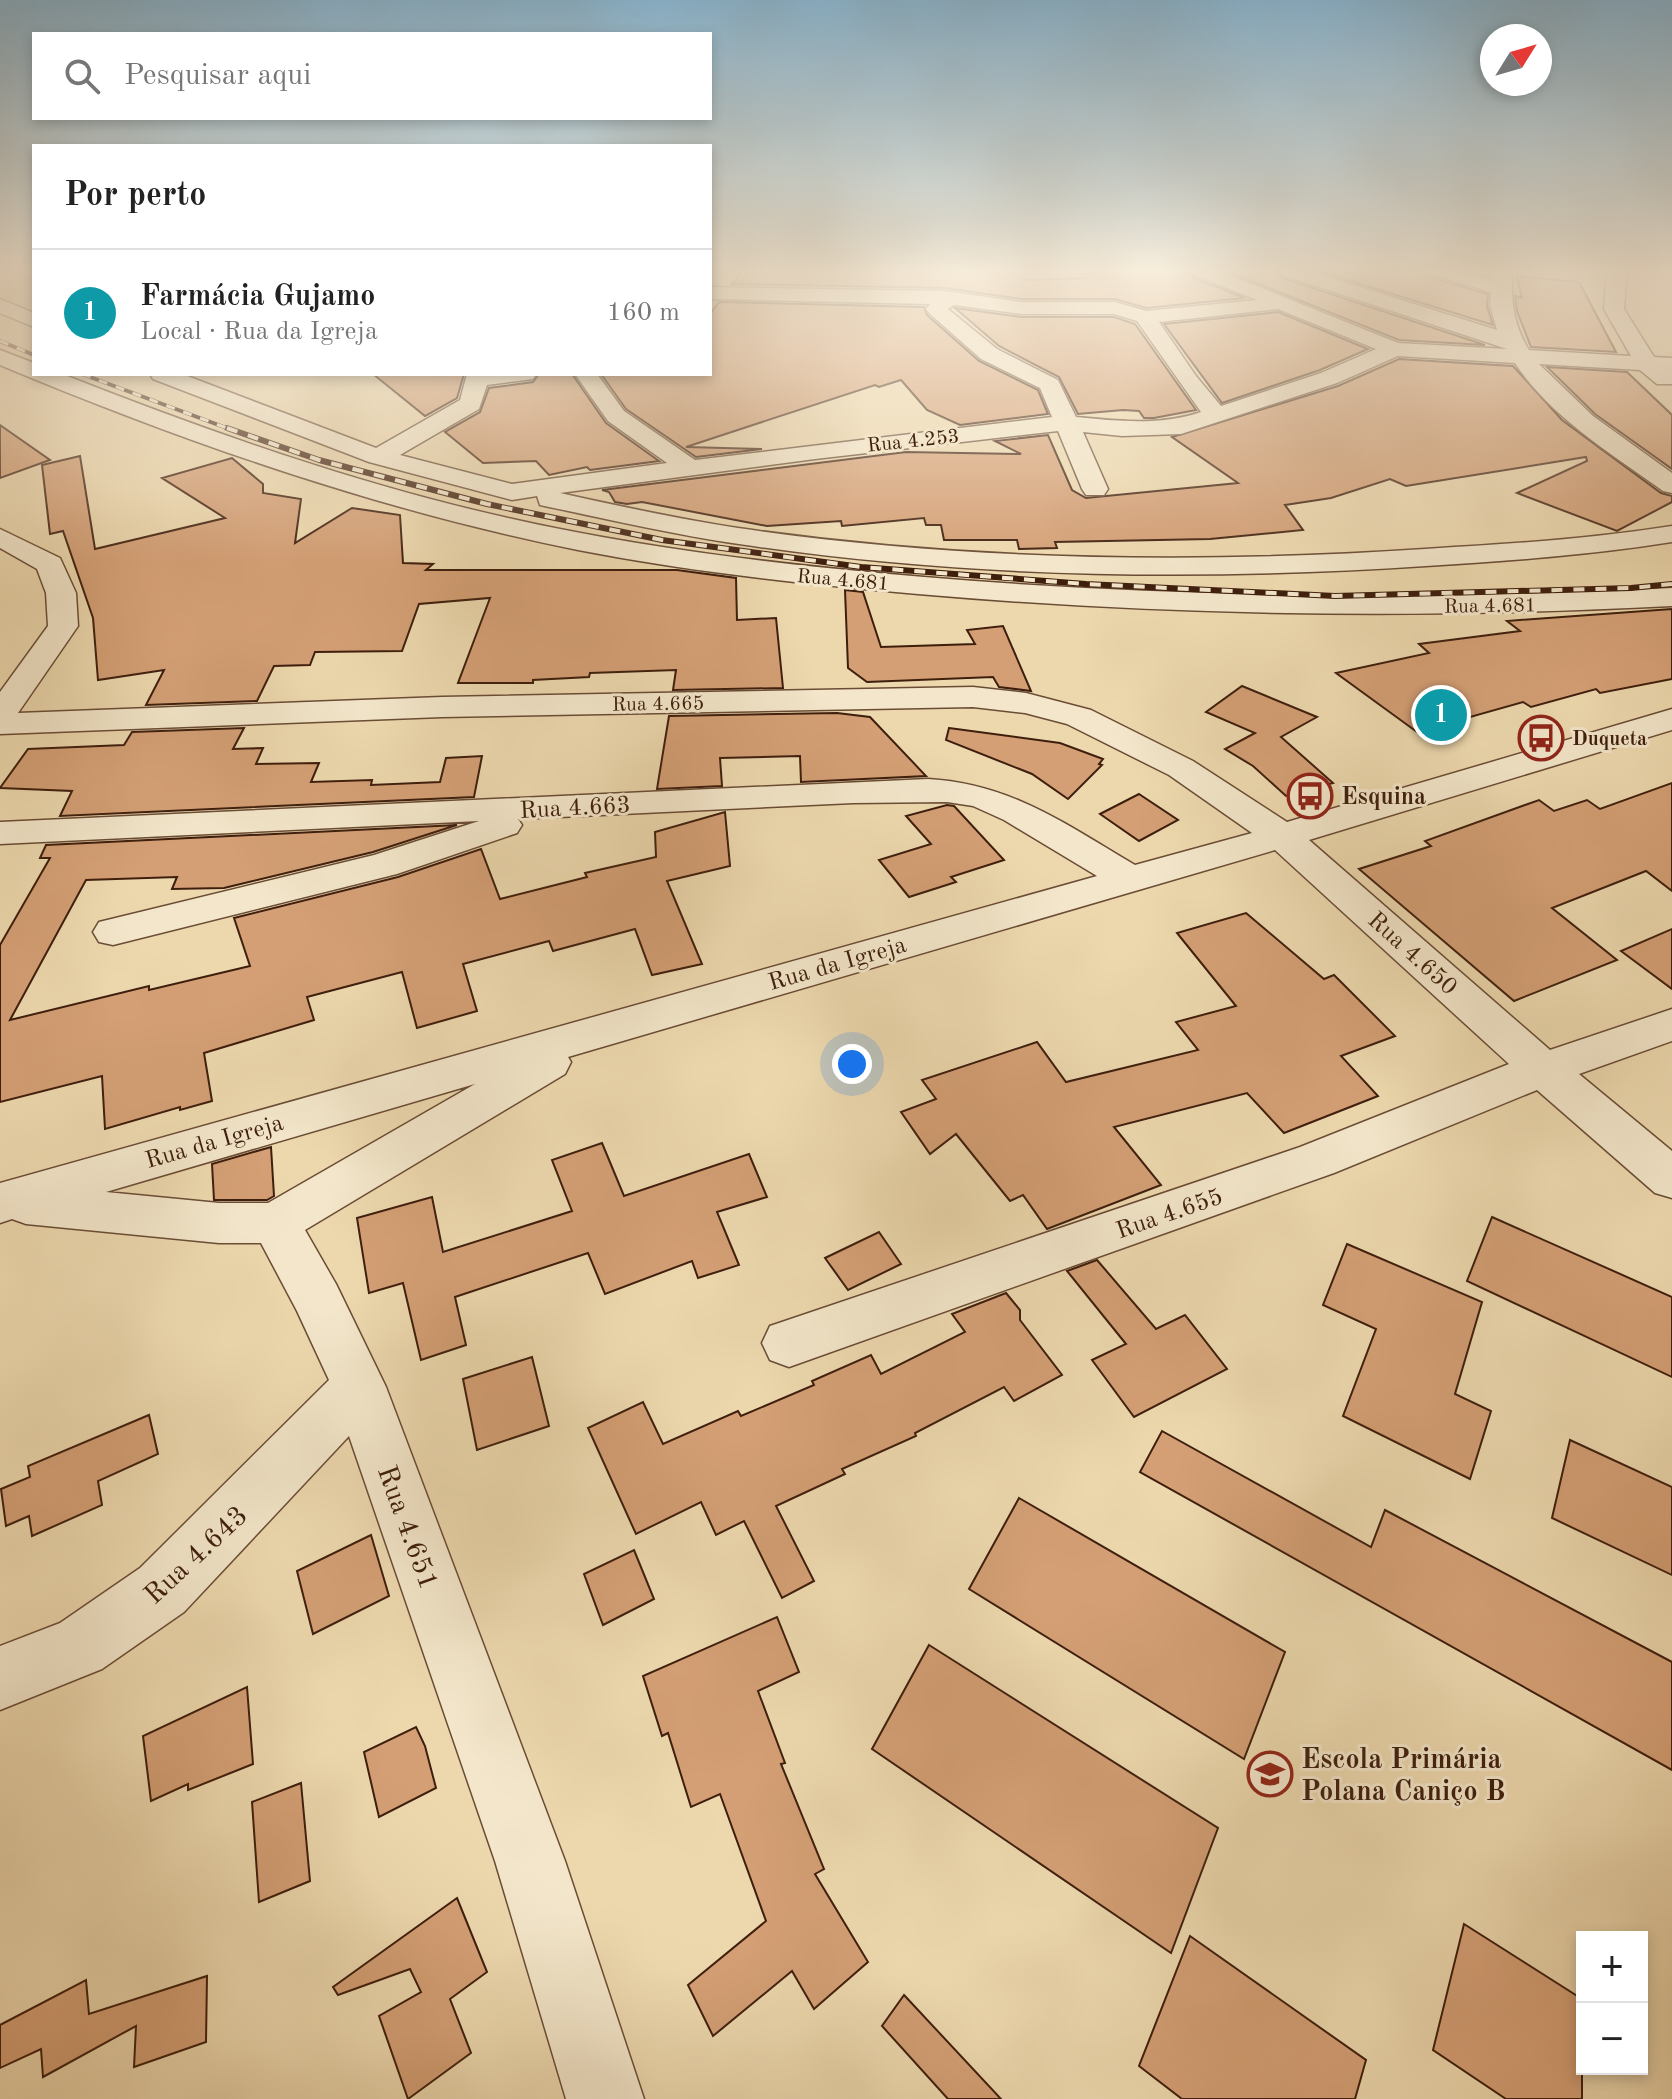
<!DOCTYPE html>
<html lang="pt">
<head>
<meta charset="utf-8">
<style>
	body { margin:0; font-family:"Old Standard TT",serif; background:#f2f2f2; color:#222 }
	.controls { position:absolute; right:24px; bottom:24px; display:grid; overflow:hidden; border-radius:0px; box-shadow:0 4px 12px #0003 }
	.controls button { width:72px; height:72px; display:grid; place-items:center; padding:0; border:0; border-bottom:2px solid #e0e0e0; background:#fff; color:#222; font:40px sans-serif }
	.compass { position:absolute; left:1480px; top:24px; width:72px; height:72px; border-radius:50%; background:#fff; box-shadow:0 4px 12px #0003; rotate:53deg }
	.you { position:absolute; left:852px; top:1064px; width:28px; height:28px; margin:-20px; border:6px solid #fff; border-radius:50%; background:#1a73e8; box-shadow:0 0 0 12px #1a73e833 }
	.badge { display:grid; place-items:center; width:52px; height:52px; border-radius:50%; background:#7c3aed; color:#fff; font-size:26px; font-weight:700 }
	.pin { position:absolute; translate:-50% -50%; border:4px solid #fff; box-shadow:0 2px 8px #0006 }
	.list { margin:0; padding:0; list-style:none }
	h2 { display:flex; justify-content:space-between; align-items:center; height:104px; margin:0; padding:0 32px; font-size:34px }
	h2 small { font-size:26px; font-weight:400; color:#767676 }
	.list li { display:grid; grid-template-columns:52px 1fr auto; gap:24px; align-items:center; box-sizing:border-box; height:128px; padding:0 32px; border-top:2px solid #e0e0e0 }
	.list b { display:block; font-size:30px; white-space:nowrap }
	.list p { margin:0; font-size:26px; white-space:nowrap; color:#767676 }
	.list em { font-size:26px; font-style:normal; color:#767676 }
	.icon { flex:none; width:44px; height:44px; fill:none; stroke:currentColor; stroke-width:2; stroke-linecap:round; stroke-linejoin:round }
	.map { position:relative; flex:none; width:1672px; height:2099px; overflow:hidden }
	.search { position:absolute; background:#fff; box-shadow:0 4px 12px #0003; left:32px; top:32px; width:680px; height:88px; display:flex; align-items:center; gap:20px; box-sizing:border-box; padding:0 28px; border-radius:0px; color:#767676; font-size:30px }
	.panel { position:absolute; background:#fff; box-shadow:0 4px 12px #0003; left:32px; top:144px; width:680px; height:232px; border-radius:0px }
	.map>svg:first-child { display:block }
	.building { fill:#d49f75; stroke:#3e1e0d; stroke-width:2 }
	.lines { fill:none; stroke-linecap:round; stroke-linejoin:round }
	.minor-casing { stroke:#6a4c35; stroke-width:3 }
	.minor { fill:#f3e6ca; fill-rule:evenodd }
	.rail-far1-casing { stroke:#3e1e0d; stroke-width:4 }
	.rail-casing { stroke:#3e1e0d; stroke-width:6 }
	.rail-far1 { stroke:#f3e6ca; stroke-width:3; stroke-dasharray:9; stroke-linecap:butt }
	.rail { stroke:#f3e6ca; stroke-width:4; stroke-dasharray:11; stroke-linecap:butt }
	.labels { text-anchor:middle; stroke-width:6; stroke-linejoin:round; paint-order:stroke }
	.far-street-label { font-size:20px; fill:#3e1e0d; stroke:#f3e6ca }
	.far-poi-label { font-size:20px; font-weight:bold; fill:#3e1e0d; stroke:#f3e6ca; text-anchor:start }
	.poi-label { font-size:24px; font-weight:bold; fill:#3e1e0d; stroke:#f3e6ca; text-anchor:start }
	.street-label { font-size:24px; fill:#3e1e0d; stroke:#f3e6ca }
	.near-street-label { font-size:28px; fill:#3e1e0d; stroke:#f3e6ca }
	.near-poi-label { font-size:28px; font-weight:bold; fill:#3e1e0d; stroke:#f3e6ca; text-anchor:start }
</style>
</head>
<body>
<div class="map">
<svg width="1672" height="2099" viewBox="0 0 1672 2099">
	<rect width="100%" height="100%" fill="#edd8ae"/>
	<filter id="stains"><feTurbulence type="fractalNoise" baseFrequency=".0025" numOctaves="4"/><feColorMatrix values="0 0 0 0 .2 0 0 0 0 .09 0 0 0 0 .02 0 0 0 .5 -.17"/></filter>
	<radialGradient id="worn" r=".72"><stop offset=".6" stop-color="#630" stop-opacity="0"/><stop offset="1" stop-color="#630" stop-opacity=".3"/></radialGradient>
	<g class="building">
		<polygon points="742,271 1025,271 1026,280 1086,278 1087,271 1189,271 1194,278 1245,298 1146,308 1115,299 1022,299 945,288 732,284"/>
		<polygon points="1226,271 1277,271 1282,278 1485,345 1399,340"/>
		<polygon points="1318,271 1419,271 1432,278 1488,294 1487,306 1493,325"/>
		<polygon points="1517,276 1579,282 1616,352 1531,347 1517,311 1515,296 1522,298"/>
		<polygon points="719,302 924,307 927,315 979,361 1038,390 1048,414 960,425 927,410 901,380 879,387 875,385 686,447 762,449 696,457 626,409 601,374 710,374 710,314"/>
		<polygon points="955,308 1022,317 1114,317 1135,324 1196,410 1154,418 1144,418 1139,411 1123,410 1078,414 1059,377 999,346"/>
		<polygon points="1278,312 1368,349 1320,370 1222,403 1164,324"/>
		<polygon points="1399,359 1513,366 1562,420 1661,493 1672,496 1672,502 1617,531 1517,493 1587,461 1586,457 1406,486 1390,479 1331,498 1285,505 1303,530 1210,539 1055,542 1057,548 1019,549 1017,540 944,540 941,525 926,525 924,518 842,526 841,521 767,526 642,502 627,504 615,502 609,492 602,490 906,452 1021,454 995,441 1048,435 1072,490 1086,498 1238,483 1172,437 1338,386"/>
		<polygon points="1547,367 1627,372 1672,415 1672,469 1595,414"/>
		<polygon points="373,374 464,374 457,398 425,416"/>
		<polygon points="539,374 572,374 606,423 659,461 590,470 587,467 549,475 536,461 483,463 445,432 480,412 489,388 533,382"/>
		<polygon points="0,425 50,460 0,478"/>
		<polygon points="80,456 95,549 225,518 162,478 232,458 263,484 263,493 301,499 295,543 352,508 400,515 403,563 433,564 426,570 677,570 736,578 737,620 776,618 783,688 673,690 676,670 590,673 589,677 533,680 533,683 458,683 490,598 419,604 402,651 315,652 310,665 274,666 257,701 146,705 164,670 98,680 93,618 63,531 50,534 42,465"/>
		<polygon points="845,590 863,592 881,647 975,644 967,630 1003,626 1031,691 999,687 993,677 867,682 848,668"/>
		<polygon points="1672,609 1672,679 1600,693 1596,689 1531,707 1523,702 1417,732 1336,673 1429,653 1419,644 1520,631 1507,621"/>
		<polygon points="1242,686 1317,717 1281,737 1333,783 1286,796 1253,766 1225,749 1255,733 1206,712"/>
		<polygon points="837,713 870,717 926,776 801,782 800,756 720,758 722,786 657,789 669,716"/>
		<polygon points="244,728 233,749 263,748 256,764 319,763 311,782 372,780 371,785 440,782 446,758 482,756 474,797 60,816 72,791 0,788 28,749 124,745 132,732"/>
		<polygon points="949,728 1060,743 1103,759 1099,764 1102,765 1068,799 1032,774 946,740"/>
		<polygon points="1672,783 1672,891 1646,871 1552,908 1617,960 1514,1001 1359,869 1431,846 1425,841 1539,800 1554,811 1587,800 1600,809"/>
		<polygon points="1139,794 1178,820 1139,841 1100,814"/>
		<polygon points="947,805 954,806 1004,860 951,877 956,882 909,897 879,860 931,844 906,816"/>
		<polygon points="725,812 730,866 667,881 702,964 652,975 635,929 553,951 549,941 463,964 477,1011 417,1028 402,972 307,997 314,1020 204,1053 212,1101 180,1110 180,1107 105,1129 102,1076 0,1102 0,945 50,858 40,858 46,845 457,825 373,852 224,888 172,889 177,877 86,880 10,1020 149,986 149,990 250,966 234,918 398,877 481,849 500,899 587,877 585,873 656,857 655,832"/>
		<polygon points="1246,913 1324,979 1334,975 1395,1036 1341,1056 1378,1096 1284,1133 1247,1093 1114,1127 1161,1185 1047,1229 1023,1195 1010,1201 956,1134 930,1154 901,1112 936,1099 922,1080 1037,1042 1066,1082 1198,1050 1176,1022 1236,1006 1177,933"/>
		<polygon points="1672,929 1672,989 1621,951"/>
		<polygon points="602,1143 624,1196 749,1154 767,1197 717,1212 739,1265 698,1278 692,1261 605,1294 588,1253 455,1297 466,1345 421,1360 403,1283 369,1293 357,1218 432,1197 443,1252 572,1211 552,1160"/>
		<polygon points="271,1147 274,1196 267,1200 214,1200 212,1164"/>
		<polygon points="1492,1217 1672,1297 1672,1377 1467,1281"/>
		<polygon points="879,1232 901,1264 848,1290 825,1258"/>
		<polygon points="1347,1244 1482,1302 1455,1394 1491,1411 1470,1479 1343,1416 1376,1329 1323,1305"/>
		<polygon points="1097,1260 1156,1329 1185,1315 1227,1369 1134,1417 1092,1360 1126,1344 1067,1271"/>
		<polygon points="1006,1293 1020,1310 1020,1320 1062,1375 1014,1401 1004,1387 915,1433 916,1436 842,1469 845,1474 776,1506 814,1581 782,1598 744,1521 716,1535 701,1502 636,1534 588,1428 643,1402 663,1444 738,1411 741,1416 814,1385 812,1381 871,1355 881,1374 965,1332 952,1314"/>
		<polygon points="532,1357 549,1426 477,1450 463,1379"/>
		<polygon points="149,1415 158,1454 98,1481 102,1505 32,1536 29,1516 6,1526 1,1489 30,1477 28,1466"/>
		<polygon points="1162,1431 1371,1547 1385,1510 1672,1662 1672,1770 1140,1472"/>
		<polygon points="1570,1440 1672,1487 1672,1575 1552,1518"/>
		<polygon points="1019,1498 1285,1652 1244,1759 969,1589"/>
		<polygon points="371,1535 389,1596 313,1634 297,1571"/>
		<polygon points="634,1550 654,1599 603,1625 584,1574"/>
		<polygon points="777,1617 799,1672 758,1691 785,1763 781,1764 824,1869 815,1874 868,1962 814,2009 792,1971 713,2036 688,1985 766,1921 720,1794 691,1807 668,1733 662,1736 643,1676"/>
		<polygon points="929,1645 1218,1828 1171,1953 872,1749"/>
		<polygon points="247,1687 253,1764 188,1790 188,1784 151,1801 143,1736"/>
		<polygon points="416,1727 425,1746 436,1788 379,1817 364,1752"/>
		<polygon points="301,1783 310,1881 259,1902 252,1802"/>
		<polygon points="457,1898 487,1972 450,1999 471,2053 408,2099 379,2016 421,1992 410,1969 338,1995 333,1987"/>
		<polygon points="1464,1924 1582,1999 1582,2099 1506,2099 1433,2050"/>
		<polygon points="1190,1936 1366,2060 1355,2099 1182,2099 1139,2066"/>
		<polygon points="207,1976 206,2042 134,2067 136,2026 43,2077 41,2049 0,2068 0,2025 86,1980 89,2014"/>
		<polygon points="904,1995 1001,2099 948,2099 882,2026"/>
	</g>
	<g class="lines">
		<g class="minor-casing">
			<g id="minor">
				<path d="M1192,271H1219L1398,343L1507,349L1283,275L1280,271H1309L1497,330L1490,305L1491,292L1433,275L1430,271H1460L1492,280V271H1512C1511,301 1513,324 1529,350L1631,356L1604,309L1607,271H1627L1624,309L1654,357L1672,358V384H1657L1640,370L1539,364L1593,416L1672,473V493L1663,491C1612,454 1550,417 1515,363L1398,356L1337,383L1181,434L1122,436L1083,432L1108,489L1104,495H1086L1082,489L1058,431L815,459L560,493C619,506 678,519 738,528C964,561 1198,564 1425,549C1508,544 1590,539 1672,526V542C1590,555 1508,561 1426,566C1198,581 965,578 739,544C675,535 612,520 549,507L540,505L537,496L512,500L369,462L153,379L150,374H182L376,448L460,400L467,374H536L533,379L487,385L479,409L400,455L512,484L667,463L608,421L575,374H597L624,411L695,460L1052,417L1040,388L981,359L929,313L926,309L930,304L710,299V287L945,291L1022,302H1115L1146,311L1257,300L1195,275ZM954,305L1022,314H1114L1137,321L1201,412C1160,426 1118,421 1076,417L1058,380L997,349L948,309ZM1278,309L1376,349L1321,373L1221,406L1196,376L1159,322Z"/>
				<polygon points="1661,271 1672,271 1672,277 1664,275"/>
				<polygon points="0,299 34,313 34,327 0,313"/>
				<path d="M0,350L34,363V374H62C207,431 356,484 508,518C645,549 784,565 924,577C1173,598 1422,600 1672,588V606C1420,619 1170,616 918,594C805,584 691,572 578,550C379,510 187,443 0,365Z"/>
				<path d="M0,529L60,558L76,593L78,626L18,713L442,697L973,687L1026,693L1091,710L1193,761L1287,822L1672,709V730L1309,840L1550,1050L1672,1009V1041L1579,1074L1672,1151V1198L1655,1193L1537,1090L1334,1173L789,1367L770,1360L762,1343L770,1326L1300,1147L1509,1064L1275,850L568,1057L571,1062L565,1074L305,1230L336,1284L386,1387L565,1861L644,2099H566L495,1861L349,1436L184,1612L102,1669L0,1710V1646L60,1623L140,1568L329,1380L297,1311L261,1243H219L26,1224L12,1219L0,1223V1183L1097,876L1004,820L973,806L947,802L853,803L518,819L522,825L517,833L397,874L113,945L99,942L93,932L99,922L374,855L479,821L0,844V822L928,779C1012,784 1065,824 1135,865L1252,833L1169,775L1067,724L1025,713L973,707L442,717L0,734V692L48,626L46,593L37,569L0,548ZM475,1084L268,1203H219L106,1192Z"/>
			</g>
		</g>
		<use href="#minor" class="minor"/>
		<g class="rail-far1-casing">
			<g id="rail-far1">
				<polyline points="0,341 34,355"/>
				<polyline points="82,374 232,430"/>
			</g>
		</g>
		<g class="rail-casing">
			<polyline id="rail" points="227,428 319,460 487,504 662,540 861,567 1086,584 1335,596 1631,588 1672,584"/>
		</g>
		<use href="#rail-far1" class="rail-far1"/>
		<use href="#rail" class="rail"/>
	</g>
	<linearGradient id="sky" x2="0" y2="1"><stop stop-color="#89b6d2"/><stop offset="0.48" stop-color="#f7eddb"/><stop offset="1" stop-color="#f7eddb" stop-opacity="0"/></linearGradient>
	<rect width="1672" height="565" fill="url(#sky)"/>
	<defs>
		<g id="bus-ring" transform="scale(2.3)"><circle r="9.5" fill="#f3e6ca" stroke="#8f2418" stroke-width="1.5"/><path d="M-5-6H5V4H4V6H2V4H-2V6H-4V4H-5ZM-3.5-4V0h7V-4ZM-3.5 1.2v1.5H-2V1.2ZM2 1.2v1.5H3.5V1.2Z" fill="#8f2418"/></g>
		<g id="school-ring" transform="scale(2.3)"><circle r="9.5" fill="#f3e6ca" stroke="#8f2418" stroke-width="1.5"/><path d="M0-5L7-2L0 1L-7-2ZM-4 1L0 2.5L4 1V4Q0 6-4 4Z" fill="#8f2418"/></g>
	</defs>
	<g fill-rule="evenodd">
		<use href="#bus-ring" x="1541" y="738"/>
		<use href="#bus-ring" x="1310" y="796"/>
		<use href="#school-ring" x="1270" y="1774"/>
	</g>
	<g class="labels">
		<g class="far-street-label">
			<text transform="translate(913 440) rotate(-6)" y="7">Rua 4.253</text>
			<text transform="translate(843 579) rotate(5)" y="7">Rua 4.681</text>
			<text transform="translate(1490 605) rotate(-1)" y="7">Rua 4.681</text>
			<text transform="translate(658 703) rotate(-1)" y="7">Rua 4.665</text>
		</g>
		<g class="far-poi-label">
			<text x="1572" y="745">Duqueta</text>
		</g>
		<g class="poi-label">
			<text x="1341" y="804">Esquina</text>
		</g>
		<g class="street-label">
			<text transform="translate(575 807) rotate(-3)" y="8">Rua 4.663</text>
			<text transform="translate(1413 953) rotate(42)" y="8">Rua 4.650</text>
			<text transform="translate(837 963) rotate(-16)" y="8">Rua da Igreja</text>
			<text transform="translate(214 1141) rotate(-16)" y="8">Rua da Igreja</text>
			<text transform="translate(1169 1213) rotate(-19)" y="8">Rua 4.655</text>
		</g>
		<g class="near-street-label">
			<text transform="translate(409 1527) rotate(70)" y="10">Rua 4.651</text>
			<text transform="translate(195 1554) rotate(-43)" y="10">Rua 4.643</text>
		</g>
		<g class="near-poi-label">
			<text x="1301" y="1768">Escola Primária<tspan x="1301" dy="32">Polana Caniço B</tspan></text>
		</g>
	</g>
	<rect width="100%" height="100%" filter="url(#stains)"/>
	<rect width="100%" height="100%" fill="url(#worn)"/>
</svg>
<div class="controls">
<button>+</button>
<button>−</button>
</div>
<svg class="compass" viewBox="-18 -18 36 36"><path d="M0-13l5 13h-10z" fill="#e53935"/><path d="M0 13l5-13h-10z" fill="#767676"/></svg>
<div class="you"></div>
<div class="pin badge" style="left:1441px;top:715px;background:#0f9aa8">1</div>
<div class="search"><svg class="icon" aria-label="search" viewBox="0 0 24 24"><circle cx="10" cy="10" r="6"/><path d="M15 15l6 6"/></svg>Pesquisar aqui</div>
<section class="panel">
<h2>Por perto<small></small></h2>
<ul class="list">
<li><span class="badge" style="background:#0f9aa8">1</span><div><b>Farmácia Gujamo</b><p>Local · Rua da Igreja</p></div><em>160 m</em></li>
</ul>
</section>
</div>
</body>
</html>
